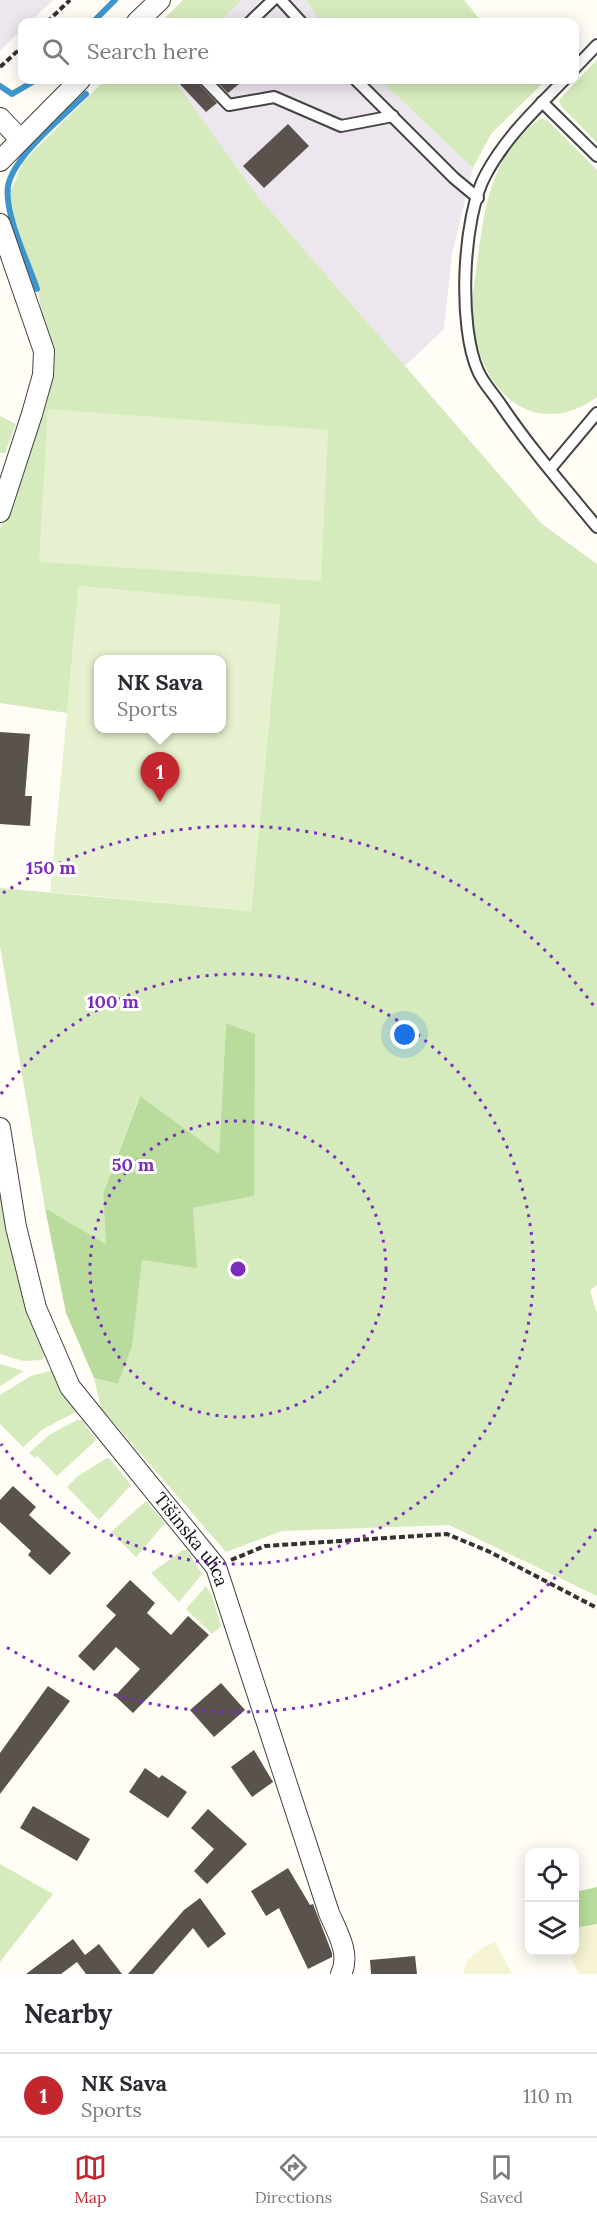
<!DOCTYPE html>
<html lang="en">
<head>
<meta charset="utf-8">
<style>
	body { margin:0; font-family:Lora,serif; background:#f2f2f3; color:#2b2b33 }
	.controls { position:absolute; right:18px; bottom:18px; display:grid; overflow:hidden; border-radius:12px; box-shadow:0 3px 15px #0003 }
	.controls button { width:54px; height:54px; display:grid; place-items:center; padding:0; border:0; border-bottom:2px solid #e1e1e2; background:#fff; color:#2b2b33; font:30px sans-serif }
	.you { position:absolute; left:405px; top:1035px; width:21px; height:21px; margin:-15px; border:4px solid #fff; border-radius:50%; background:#1a73e8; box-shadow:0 0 0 9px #1a73e833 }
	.badge { display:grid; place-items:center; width:39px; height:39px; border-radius:50%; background:#c4262e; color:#fff; font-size:20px; font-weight:700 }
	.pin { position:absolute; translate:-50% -50px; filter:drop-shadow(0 2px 3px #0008) }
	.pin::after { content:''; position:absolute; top:32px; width:21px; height:18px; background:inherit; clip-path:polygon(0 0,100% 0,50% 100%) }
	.popup { position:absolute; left:94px; top:655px; width:132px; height:78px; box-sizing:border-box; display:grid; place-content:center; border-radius:12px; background:#fff; filter:drop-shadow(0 2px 4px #0005); font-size:20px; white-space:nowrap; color:#7c7c81 }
	.popup b { font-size:22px; color:#2b2b33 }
	.popup::after { content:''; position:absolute; left:50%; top:100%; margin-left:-12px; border:12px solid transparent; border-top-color:#fff }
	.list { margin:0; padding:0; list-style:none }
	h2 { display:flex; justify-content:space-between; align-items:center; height:78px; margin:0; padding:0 24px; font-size:26px }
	h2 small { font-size:20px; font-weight:400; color:#7c7c81 }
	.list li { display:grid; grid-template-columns:39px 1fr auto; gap:18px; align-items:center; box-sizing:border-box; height:84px; padding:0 24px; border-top:2px solid #e1e1e2 }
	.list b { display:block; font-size:22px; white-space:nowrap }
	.list p { margin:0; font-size:20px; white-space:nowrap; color:#7c7c81 }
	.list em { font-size:20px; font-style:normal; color:#7c7c81 }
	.icon { flex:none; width:33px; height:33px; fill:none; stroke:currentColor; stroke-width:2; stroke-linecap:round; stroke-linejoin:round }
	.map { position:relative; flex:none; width:597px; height:1974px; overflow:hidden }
	.search { position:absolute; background:#fff; box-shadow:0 3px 15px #0003; left:18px; right:18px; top:18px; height:66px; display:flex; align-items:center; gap:15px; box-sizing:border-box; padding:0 21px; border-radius:12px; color:#7c7c81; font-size:22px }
	.sheet { height:162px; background:#fff }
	nav { display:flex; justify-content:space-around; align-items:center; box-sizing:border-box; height:84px; border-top:2px solid #e1e1e2; background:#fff; font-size:16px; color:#7c7c81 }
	nav a { display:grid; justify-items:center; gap:3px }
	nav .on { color:#c4262e }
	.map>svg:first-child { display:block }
	.industrial { fill:#eee6ef }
	.farmland { fill:#f6f3d4 }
	.green { fill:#d5ebbd }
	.forest { fill:#b9dc9c }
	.pitch { fill:#e6f2cf; fill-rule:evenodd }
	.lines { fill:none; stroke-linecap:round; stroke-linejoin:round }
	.stream { stroke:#3f96cf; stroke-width:6 }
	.building { fill:#5a524d }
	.lane-casing { stroke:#444; stroke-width:14 }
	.street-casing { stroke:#444; stroke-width:22 }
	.path { stroke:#333; stroke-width:4; stroke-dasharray:6 3; stroke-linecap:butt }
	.lane { stroke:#fff; stroke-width:10 }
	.street { stroke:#fff; stroke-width:20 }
	.ring { fill:none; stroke:#7b2cbf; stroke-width:3; stroke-dasharray:3 6 }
	.labels { text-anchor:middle; stroke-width:6; stroke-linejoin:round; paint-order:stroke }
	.street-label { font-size:18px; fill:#111; stroke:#fff }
	.centre { fill:#7b2cbf; stroke:#fff; stroke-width:3 }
	.ring-label { font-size:18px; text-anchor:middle; font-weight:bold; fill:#7b2cbf; stroke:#fff; stroke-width:6; stroke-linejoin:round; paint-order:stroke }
</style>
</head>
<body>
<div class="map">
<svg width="597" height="1974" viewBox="0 0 597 1974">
	<rect width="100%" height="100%" fill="#fffdf5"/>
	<g class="industrial">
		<polygon points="0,0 53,0 30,22 22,22 22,29 0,51"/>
		<polygon points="242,0 306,0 321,22 219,22"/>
		<polygon points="174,80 380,80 473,168 452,254 444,329 405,366 256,194"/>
	</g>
	<g class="farmland">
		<polygon points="597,1924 597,1974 579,1974 567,1952 574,1952 575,1928"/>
		<polygon points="495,1942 512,1974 463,1974 468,1959 485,1946"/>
	</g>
	<g class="green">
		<polygon points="183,0 242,0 219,22 161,22"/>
		<polygon points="306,0 464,0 482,22 321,22"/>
		<polygon points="597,60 597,143 561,106 559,100"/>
		<polygon points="105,80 174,80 256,194 542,524 597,564 597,1285 590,1291 597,1313 597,1596 449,1525 282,1531 226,1552 101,1408 94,1378 118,1384 132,1347 141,1260 193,1208 254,1196 226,1023 219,1154 139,1097 103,1194 106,1244 45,1208 0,946 0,888 251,911 280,605 79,586 67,713 0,703 0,528 49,370 38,289 14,218 10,193 23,162"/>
		<polygon points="380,80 546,80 491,134 473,168"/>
		<path d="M542,118L548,121L597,170V397C580,410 559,417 537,413C491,402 471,346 472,304C473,285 477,267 479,249C485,205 492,165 524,133C530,127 535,121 542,118Z"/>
		<polygon points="0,416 16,424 5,453 0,453"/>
		<polygon points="0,1194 22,1294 46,1355 42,1360 23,1361 0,1354"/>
		<polygon points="0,1364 24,1371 0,1386"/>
		<polygon points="53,1370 76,1412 43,1429 23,1447 0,1424 0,1395 31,1376"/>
		<polygon points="77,1420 82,1420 96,1440 57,1476 37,1456 35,1458 29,1453 49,1435"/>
		<polygon points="107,1458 110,1459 131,1485 99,1520 67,1487 78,1476"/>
		<polygon points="146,1501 165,1523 136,1557 111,1532"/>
		<polygon points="183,1550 187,1550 202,1574 179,1602 151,1573"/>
		<polygon points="206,1586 212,1595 221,1626 212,1634 186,1609"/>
		<polygon points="0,1864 53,1894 0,1962"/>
	</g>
	<g class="forest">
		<polygon points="226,1023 255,1034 254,1196 193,1208 197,1268 142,1260 132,1347 118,1384 94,1378 66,1313 45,1208 106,1244 103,1194 140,1096 219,1154"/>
		<polygon points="597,1887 597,1924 575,1928 575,1892"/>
	</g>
	<g class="pitch">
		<polygon points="48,409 328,430 321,581 39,562"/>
		<path d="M79,586L280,604L251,911L50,892ZM98,660H222V728H98Z"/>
	</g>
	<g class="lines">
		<g class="stream">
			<polyline points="93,22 115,0"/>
			<polyline points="0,86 12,94 36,80"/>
			<path d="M37,289C28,262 4,214 8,186C14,155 64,116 86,94"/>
		</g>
	</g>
	<g class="building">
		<polygon points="176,80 198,80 200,85 217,103 206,112"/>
		<polygon points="215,80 244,80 228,93"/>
		<polygon points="288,124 309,146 264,188 243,166"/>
		<polygon points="0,732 30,734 25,796 32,796 30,826 0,824"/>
		<polygon points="13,1486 36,1507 29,1515 71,1553 50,1575 28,1555 31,1551 0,1522 0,1500"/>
		<polygon points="130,1580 155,1603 147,1613 171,1635 188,1616 209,1635 133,1713 115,1696 140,1669 116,1647 94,1671 78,1656 116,1615 106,1606"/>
		<polygon points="221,1683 245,1710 214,1737 190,1710"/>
		<polygon points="48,1686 70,1701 0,1794 0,1753"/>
		<polygon points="254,1750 273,1782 252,1797 231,1767"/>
		<polygon points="145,1768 159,1778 162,1775 187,1792 168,1818 129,1792"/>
		<polygon points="33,1806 90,1839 77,1861 20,1828"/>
		<polygon points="208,1809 247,1844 207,1884 194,1871 214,1849 191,1828"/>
		<polygon points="288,1868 310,1905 313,1904 332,1953 332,1957 308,1969 279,1908 266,1916 251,1891"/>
		<polygon points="200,1898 226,1934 208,1948 193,1928 153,1974 128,1974 184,1910"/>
		<polygon points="73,1939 85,1955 99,1944 122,1974 86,1974 77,1962 61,1974 26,1974"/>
		<polygon points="415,1956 417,1974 371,1974 370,1960"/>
	</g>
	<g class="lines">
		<g class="lane-casing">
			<g id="lane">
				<polyline points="281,0 301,22"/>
				<polyline points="250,22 273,0"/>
				<polyline points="574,69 597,45"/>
				<polyline points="205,80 229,105 274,97 341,126 393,116"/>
				<polyline points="356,80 454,178 478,198"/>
				<path d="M564,80C535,110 506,137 486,174C462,217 458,327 478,371C483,383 494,394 501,405C530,448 564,487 597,527"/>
				<polyline points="542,102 597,156"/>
				<polyline points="550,469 597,413"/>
			</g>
		</g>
		<g class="street-casing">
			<g id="street">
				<polyline points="137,22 160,0"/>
				<polyline points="0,118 20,139"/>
				<polyline points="0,161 80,80"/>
				<polyline points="0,224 44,351 43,375 32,414 0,512"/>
				<path id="s1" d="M0,1128L16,1227L36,1308L70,1387L216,1567L329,1913C337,1932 351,1954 341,1974"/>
			</g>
		</g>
		<g class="path">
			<polyline points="47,22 70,0"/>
			<polyline points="0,67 22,47"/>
			<polyline points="231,1560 265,1546 447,1534 490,1552 597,1608"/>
		</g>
		<use href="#lane" class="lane"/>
		<use href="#street" class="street"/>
	</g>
	<g class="ring">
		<circle cx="238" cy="1269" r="148"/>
		<path d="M1 1094A295 295 0 1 1 1 1444"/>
		<path d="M596 1529A443 443 0 0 1 3 1645M3 893A443 443 0 0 1 596 1009"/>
	</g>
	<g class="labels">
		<g class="street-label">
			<text dy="6" stroke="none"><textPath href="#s1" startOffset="465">Tišinska ulica</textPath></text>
		</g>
	</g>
	<circle cx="238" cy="1269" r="9" class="centre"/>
	<g class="ring-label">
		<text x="51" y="874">150 m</text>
		<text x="113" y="1008">100 m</text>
		<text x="133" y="1171">50 m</text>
	</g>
</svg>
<div class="controls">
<button><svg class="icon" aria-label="locate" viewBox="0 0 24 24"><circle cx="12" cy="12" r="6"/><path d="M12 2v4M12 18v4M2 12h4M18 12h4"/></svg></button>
<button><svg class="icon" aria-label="layers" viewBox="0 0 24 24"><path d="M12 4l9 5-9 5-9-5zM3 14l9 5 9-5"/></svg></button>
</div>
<div class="you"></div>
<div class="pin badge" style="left:160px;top:802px">1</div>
<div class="popup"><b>NK Sava</b>Sports</div>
<div class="search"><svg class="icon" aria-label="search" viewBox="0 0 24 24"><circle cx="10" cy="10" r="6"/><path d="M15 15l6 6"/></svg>Search here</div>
</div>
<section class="sheet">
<h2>Nearby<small></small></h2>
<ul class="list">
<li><span class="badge">1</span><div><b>NK Sava</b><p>Sports</p></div><em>110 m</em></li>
</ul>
</section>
<nav>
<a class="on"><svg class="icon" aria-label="map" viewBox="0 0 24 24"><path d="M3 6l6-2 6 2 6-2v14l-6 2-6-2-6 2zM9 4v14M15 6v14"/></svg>Map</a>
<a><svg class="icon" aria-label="directions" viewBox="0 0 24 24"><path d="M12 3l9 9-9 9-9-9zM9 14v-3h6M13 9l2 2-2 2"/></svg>Directions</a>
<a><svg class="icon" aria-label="saved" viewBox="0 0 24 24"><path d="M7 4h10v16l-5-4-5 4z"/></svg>Saved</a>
</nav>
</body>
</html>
